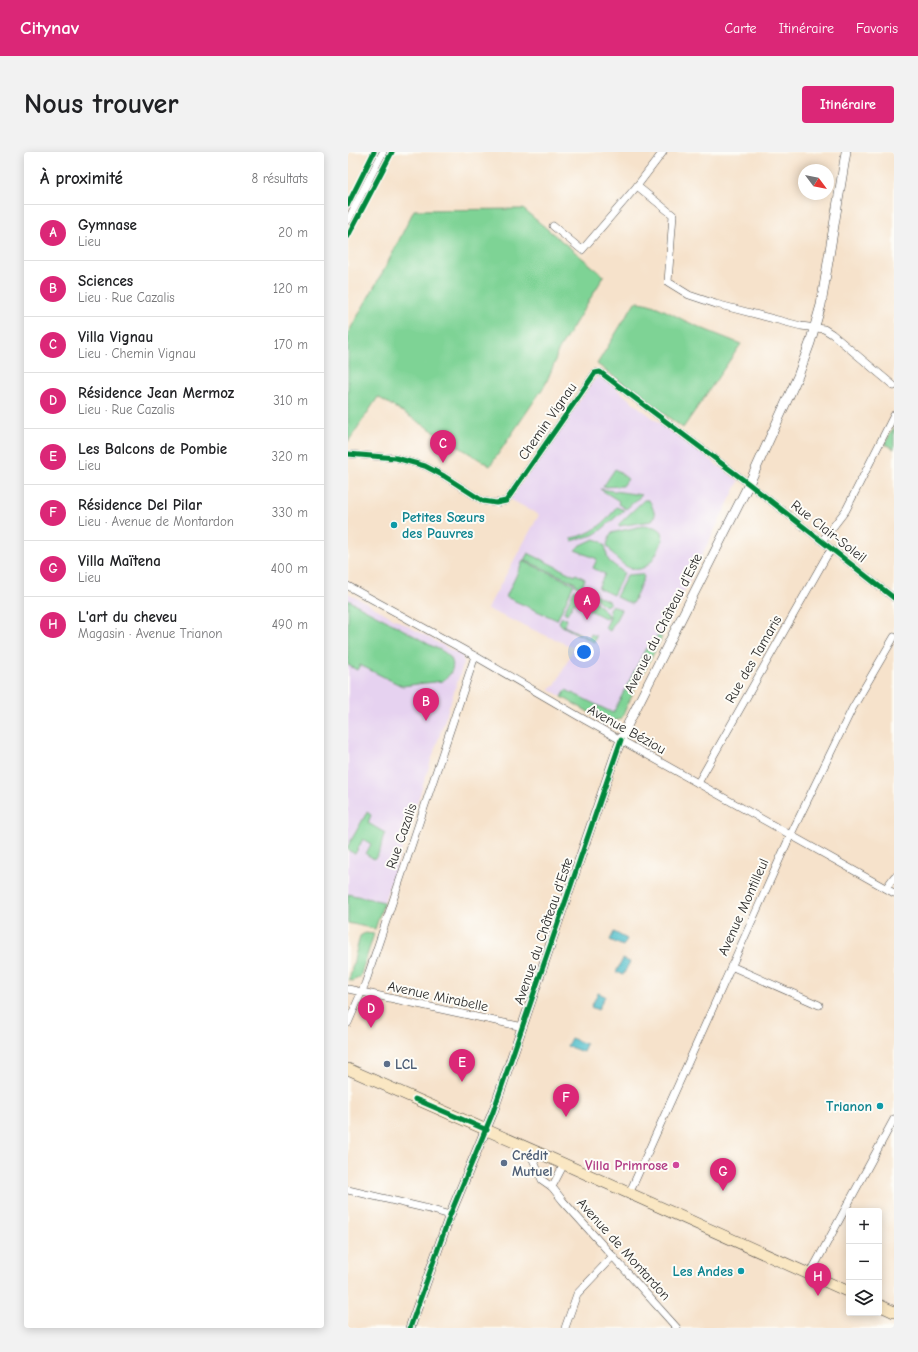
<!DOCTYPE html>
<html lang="fr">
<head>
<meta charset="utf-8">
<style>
	body { margin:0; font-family:"Comic Neue",sans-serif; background:#f2f2f2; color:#202124 }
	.controls { position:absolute; right:12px; bottom:12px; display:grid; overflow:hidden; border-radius:4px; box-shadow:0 2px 10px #0003 }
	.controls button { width:36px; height:36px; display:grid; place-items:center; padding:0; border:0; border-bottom:1px solid #e0e0e0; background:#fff; color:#202124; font:20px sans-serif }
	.compass { position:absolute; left:450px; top:12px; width:36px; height:36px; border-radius:50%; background:#fff; box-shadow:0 2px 10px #0003; rotate:122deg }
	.you { position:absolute; left:236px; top:500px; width:14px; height:14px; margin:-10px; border:3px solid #fff; border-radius:50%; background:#1a73e8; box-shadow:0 0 0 6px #1a73e833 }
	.badge { display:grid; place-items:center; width:26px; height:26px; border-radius:50%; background:#db2777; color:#fff; font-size:13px; font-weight:700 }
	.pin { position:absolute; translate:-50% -33px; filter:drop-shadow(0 1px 2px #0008) }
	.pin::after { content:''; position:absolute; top:21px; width:14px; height:12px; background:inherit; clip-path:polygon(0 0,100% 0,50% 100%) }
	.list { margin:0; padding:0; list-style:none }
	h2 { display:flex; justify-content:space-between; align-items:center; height:52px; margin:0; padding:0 16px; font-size:17px }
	h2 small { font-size:13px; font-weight:400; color:#757577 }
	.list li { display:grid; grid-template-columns:26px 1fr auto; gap:12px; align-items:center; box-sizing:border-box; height:56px; padding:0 16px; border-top:1px solid #e0e0e0 }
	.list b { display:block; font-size:15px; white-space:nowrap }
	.list p { margin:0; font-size:13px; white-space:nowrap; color:#757577 }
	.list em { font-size:13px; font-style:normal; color:#757577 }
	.icon { flex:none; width:22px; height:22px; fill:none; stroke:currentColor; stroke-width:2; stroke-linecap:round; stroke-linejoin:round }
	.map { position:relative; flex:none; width:546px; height:1176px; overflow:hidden; border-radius:4px }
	header { display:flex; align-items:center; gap:24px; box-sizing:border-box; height:56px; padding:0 20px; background:#db2777; color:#fff }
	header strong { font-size:19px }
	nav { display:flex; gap:22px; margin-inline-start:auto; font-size:14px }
	.intro { display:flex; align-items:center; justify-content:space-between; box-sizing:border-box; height:96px; padding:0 24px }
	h1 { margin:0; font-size:28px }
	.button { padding:10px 18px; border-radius:4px; background:#db2777; color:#fff; font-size:14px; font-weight:700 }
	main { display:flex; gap:24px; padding:0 24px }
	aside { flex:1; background:#fff; border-radius:4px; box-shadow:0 2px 10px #0003 }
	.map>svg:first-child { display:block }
	.built { fill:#e6d2f0 }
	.green { fill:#7ed395; stroke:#547f60 }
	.water { fill:#52bfcb; stroke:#3e757b }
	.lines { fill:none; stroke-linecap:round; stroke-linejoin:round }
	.minor-casing { stroke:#494643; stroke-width:8 }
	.tertiary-casing { stroke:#494643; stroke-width:10 }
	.secondary-casing { stroke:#494643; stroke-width:12 }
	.minor { stroke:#fff; stroke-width:7 }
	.tertiary { stroke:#fff; stroke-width:9 }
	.secondary { stroke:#fae7c3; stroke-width:11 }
	.cycleway-casing { stroke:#fdfcf7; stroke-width:8 }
	.cycleway { stroke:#00873e; stroke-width:5 }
	.culture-dot { fill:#0f9aa8; stroke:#fdfcf7; stroke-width:1.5 }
	.service-dot { fill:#5c6f8a; stroke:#fdfcf7; stroke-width:1.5 }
	.hotel-dot { fill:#d1479c; stroke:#fdfcf7; stroke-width:1.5 }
	.labels { text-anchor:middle; stroke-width:4; stroke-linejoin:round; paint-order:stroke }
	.street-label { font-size:14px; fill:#2b2b2b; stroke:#fdfcf7 }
	.culture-label { font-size:14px; font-weight:bold; fill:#0d838f; stroke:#fdfcf7; text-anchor:end }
	.service-label { font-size:14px; font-weight:bold; fill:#4e5e75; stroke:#fdfcf7; text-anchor:start }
	.hotel-label { font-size:14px; font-weight:bold; fill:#b23c85; stroke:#fdfcf7; text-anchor:end }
</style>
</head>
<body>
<header>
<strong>Citynav</strong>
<nav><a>Carte</a><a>Itinéraire</a><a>Favoris</a></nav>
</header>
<div class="intro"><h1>Nous trouver</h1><a class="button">Itinéraire</a></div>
<main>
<aside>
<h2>À proximité<small>8 résultats</small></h2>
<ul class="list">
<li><span class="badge">A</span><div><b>Gymnase</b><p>Lieu</p></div><em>20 m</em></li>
<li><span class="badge">B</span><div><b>Sciences</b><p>Lieu · Rue Cazalis</p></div><em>120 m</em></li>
<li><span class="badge">C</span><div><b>Villa Vignau</b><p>Lieu · Chemin Vignau</p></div><em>170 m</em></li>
<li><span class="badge">D</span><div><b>Résidence Jean Mermoz</b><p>Lieu · Rue Cazalis</p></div><em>310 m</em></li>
<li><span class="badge">E</span><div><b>Les Balcons de Pombie</b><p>Lieu</p></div><em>320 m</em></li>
<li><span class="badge">F</span><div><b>Résidence Del Pilar</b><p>Lieu · Avenue de Montardon</p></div><em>330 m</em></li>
<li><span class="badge">G</span><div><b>Villa Maïtena</b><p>Lieu</p></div><em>400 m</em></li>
<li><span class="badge">H</span><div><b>L'art du cheveu</b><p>Magasin · Avenue Trianon</p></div><em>490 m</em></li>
</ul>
</aside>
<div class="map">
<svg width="546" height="1176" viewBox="0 0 546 1176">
	<rect width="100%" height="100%" fill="#fdfcf7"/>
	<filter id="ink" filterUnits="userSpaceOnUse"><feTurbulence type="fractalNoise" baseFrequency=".025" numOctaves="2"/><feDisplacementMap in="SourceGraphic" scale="8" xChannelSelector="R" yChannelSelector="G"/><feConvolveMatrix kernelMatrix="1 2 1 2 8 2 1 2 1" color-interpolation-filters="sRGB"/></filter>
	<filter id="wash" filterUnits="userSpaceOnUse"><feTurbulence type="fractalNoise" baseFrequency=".012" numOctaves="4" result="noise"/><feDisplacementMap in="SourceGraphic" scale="16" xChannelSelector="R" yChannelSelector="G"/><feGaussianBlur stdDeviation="0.9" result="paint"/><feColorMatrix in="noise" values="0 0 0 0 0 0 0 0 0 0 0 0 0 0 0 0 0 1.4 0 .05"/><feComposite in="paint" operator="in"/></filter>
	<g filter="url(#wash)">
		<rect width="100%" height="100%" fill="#f6e2cb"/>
		<g class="built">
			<polygon points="253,224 293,257 391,329 295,522 289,523 285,541 273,567 260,571 202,538 205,534 207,534 226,496 139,457 191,363 162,347 247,227"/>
			<polygon points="0,441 114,504 116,510 36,750 0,742"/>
		</g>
		<g class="green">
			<polygon points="175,57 256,124 209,201 207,210 197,233 142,314 30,245 0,290 0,181 37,116 66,58"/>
			<path d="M287,150C304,149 326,164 342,171C359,179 376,185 393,192L335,276L249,212Z"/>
			<polygon points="546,274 546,297 537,292"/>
			<polygon points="267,317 280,327 275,334 255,335"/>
			<polygon points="252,337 294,343 278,357 270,352 271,349"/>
			<polygon points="296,348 300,348 303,351 307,363 304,369 271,374 270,373"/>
			<path d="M268,355L276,358L253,378L245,383L224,389L223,386C242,383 258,372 268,355Z"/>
			<path d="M294,374C300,374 310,374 314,380C316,386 313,393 310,398C295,430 274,418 259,393L263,381Z"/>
			<path d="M246,387C262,390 256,400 261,409L276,421L265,443L250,436L257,422L245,416L249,407L227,398L231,394Z"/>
			<polygon points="180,401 227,424 228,422 237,427 234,435 262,450 260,453 256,454 245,443 227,433 228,431 176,408"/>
			<polygon points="175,409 226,432 209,468 158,445"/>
			<polygon points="291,422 294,422 296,425 284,452 268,445 279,423"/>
			<polygon points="226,438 248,450 259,462 259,467 226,450 219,462 216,460"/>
			<path d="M0,448C27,463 56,477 82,493C88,496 96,499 101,504C109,513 103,524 94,529L54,534L12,513L9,518L0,513Z"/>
			<polygon points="264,453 273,458 262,479 257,476 262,466 261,457"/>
			<polygon points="214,465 219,467 216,474 241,486 243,482 248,484 246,490 214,474 211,470"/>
			<polygon points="310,483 314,485 295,522 289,523 285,541 273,567 260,571 214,545 218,538 265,561 298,496 302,498"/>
			<path d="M19,660L23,663L20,671L37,681C31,692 36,698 26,707L18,702L23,692L15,687L7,702L0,698V694Z"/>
			<polygon points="0,742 36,750 27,777 0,771"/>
			<polygon points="17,781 26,782 12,825 5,829 1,828 12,784"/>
		</g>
		<g class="water">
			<polygon points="266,780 279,787 275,794 262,788"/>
			<polygon points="275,807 282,810 275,823 268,820"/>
			<polygon points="250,841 257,844 250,858 243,855"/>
			<polygon points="223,886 238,892 235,900 219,894"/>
		</g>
	</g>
	<g filter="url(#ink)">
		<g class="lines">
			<g class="minor-casing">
				<g id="minor">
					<polyline points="315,0 289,34 325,63 320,130 341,143 368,152 453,174 476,177 484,182 546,234"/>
					<polyline points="0,68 35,0"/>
					<polyline points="205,74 234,98 289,34"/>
					<polyline points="0,302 48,306 77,314 96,324 135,349 148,351 158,349 247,221 252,220 401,332 546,446"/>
					<polyline points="474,389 498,358 546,263"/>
					<polyline points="0,434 127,504 230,564 546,741"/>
					<polyline points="350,631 478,405 484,397"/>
					<polyline points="538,736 546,725"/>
					<polyline points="383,814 471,853"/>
					<polyline points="0,837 175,875"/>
					<polyline points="0,871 17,832 127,504"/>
					<polyline points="180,996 194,1028 204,1035 215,1049 329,1176"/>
					<polyline points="204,1035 216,1012"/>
					<polyline points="0,1038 81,1057 102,1063"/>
					<polyline points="281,1042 443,682 504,557 546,485"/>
					<polyline points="462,1122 546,967"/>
					<polyline points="217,1176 229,1142 265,1104"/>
				</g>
			</g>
			<g class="tertiary-casing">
				<polyline id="tertiary" points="62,1176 102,1063 145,960 269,598 280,572 401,332 450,224 462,191 473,153 498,0"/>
			</g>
			<g class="secondary-casing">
				<g id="secondary">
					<polyline points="0,917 216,1012 501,1140"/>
					<polyline points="531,1153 546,1160"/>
				</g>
			</g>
			<use href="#minor" class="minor"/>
			<use href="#tertiary" class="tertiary"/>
			<use href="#secondary" class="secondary"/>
			<g class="cycleway-casing">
				<g id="cycleway">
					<polyline points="0,52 26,0"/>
					<polyline points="0,84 44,0"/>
					<polyline points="0,302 48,306 77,314 96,324 135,349 148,351 158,349 247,221 252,220 401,332 546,446"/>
					<polyline points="67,947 139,978"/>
					<polyline points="62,1176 102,1063 145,960 273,588"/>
				</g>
			</g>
			<use href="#cycleway" class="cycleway"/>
		</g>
	</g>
	<g class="culture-dot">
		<circle cx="46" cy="373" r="4"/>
		<circle cx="532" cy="954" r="4"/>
		<circle cx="393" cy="1119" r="4"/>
	</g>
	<g class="service-dot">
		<circle cx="39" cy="912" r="4"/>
		<circle cx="156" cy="1011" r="4"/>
	</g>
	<circle class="hotel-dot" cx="328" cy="1013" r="4"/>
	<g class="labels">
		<g class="street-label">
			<text transform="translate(199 269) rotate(-55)" y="5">Chemin Vignau</text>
			<text transform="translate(481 379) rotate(38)" y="5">Rue Clair-Soleil</text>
			<text transform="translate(315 471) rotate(-63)" y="5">Avenue du Château d'Este</text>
			<text transform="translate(405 507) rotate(-60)" y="5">Rue des Tamaris</text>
			<text transform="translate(279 577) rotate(29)" y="5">Avenue Béziou</text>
			<text transform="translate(53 684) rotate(-71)" y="5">Rue Cazalis</text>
			<text transform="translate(395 755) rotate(-66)" y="5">Avenue Montilleul</text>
			<text transform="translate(195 779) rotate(-71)" y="5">Avenue du Château d'Este</text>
			<text transform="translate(90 844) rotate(12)" y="5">Avenue Mirabelle</text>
			<text transform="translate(276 1097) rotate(48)" y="5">Avenue de Montardon</text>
		</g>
		<g class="culture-label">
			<text x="54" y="370" text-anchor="start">Petites Sœurs<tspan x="54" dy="16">des Pauvres</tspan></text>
			<text x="524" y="959">Trianon</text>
			<text x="385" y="1124">Les Andes</text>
		</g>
		<g class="service-label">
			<text x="47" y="917">LCL</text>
			<text x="164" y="1008">Crédit<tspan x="164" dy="16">Mutuel</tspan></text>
		</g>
		<g class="hotel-label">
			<text x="320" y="1018">Villa Primrose</text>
		</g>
	</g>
</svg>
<div class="controls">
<button>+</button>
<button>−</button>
<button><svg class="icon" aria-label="layers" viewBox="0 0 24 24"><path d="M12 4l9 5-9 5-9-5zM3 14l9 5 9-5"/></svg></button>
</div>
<svg class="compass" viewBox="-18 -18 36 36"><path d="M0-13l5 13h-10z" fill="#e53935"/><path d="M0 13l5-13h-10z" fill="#757577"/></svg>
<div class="you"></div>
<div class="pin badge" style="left:239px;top:468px">A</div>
<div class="pin badge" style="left:78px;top:569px">B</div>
<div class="pin badge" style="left:95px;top:311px">C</div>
<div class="pin badge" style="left:23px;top:876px">D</div>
<div class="pin badge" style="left:114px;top:930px">E</div>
<div class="pin badge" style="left:218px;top:965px">F</div>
<div class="pin badge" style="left:375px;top:1039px">G</div>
<div class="pin badge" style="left:470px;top:1144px">H</div>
</div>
</main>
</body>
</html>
